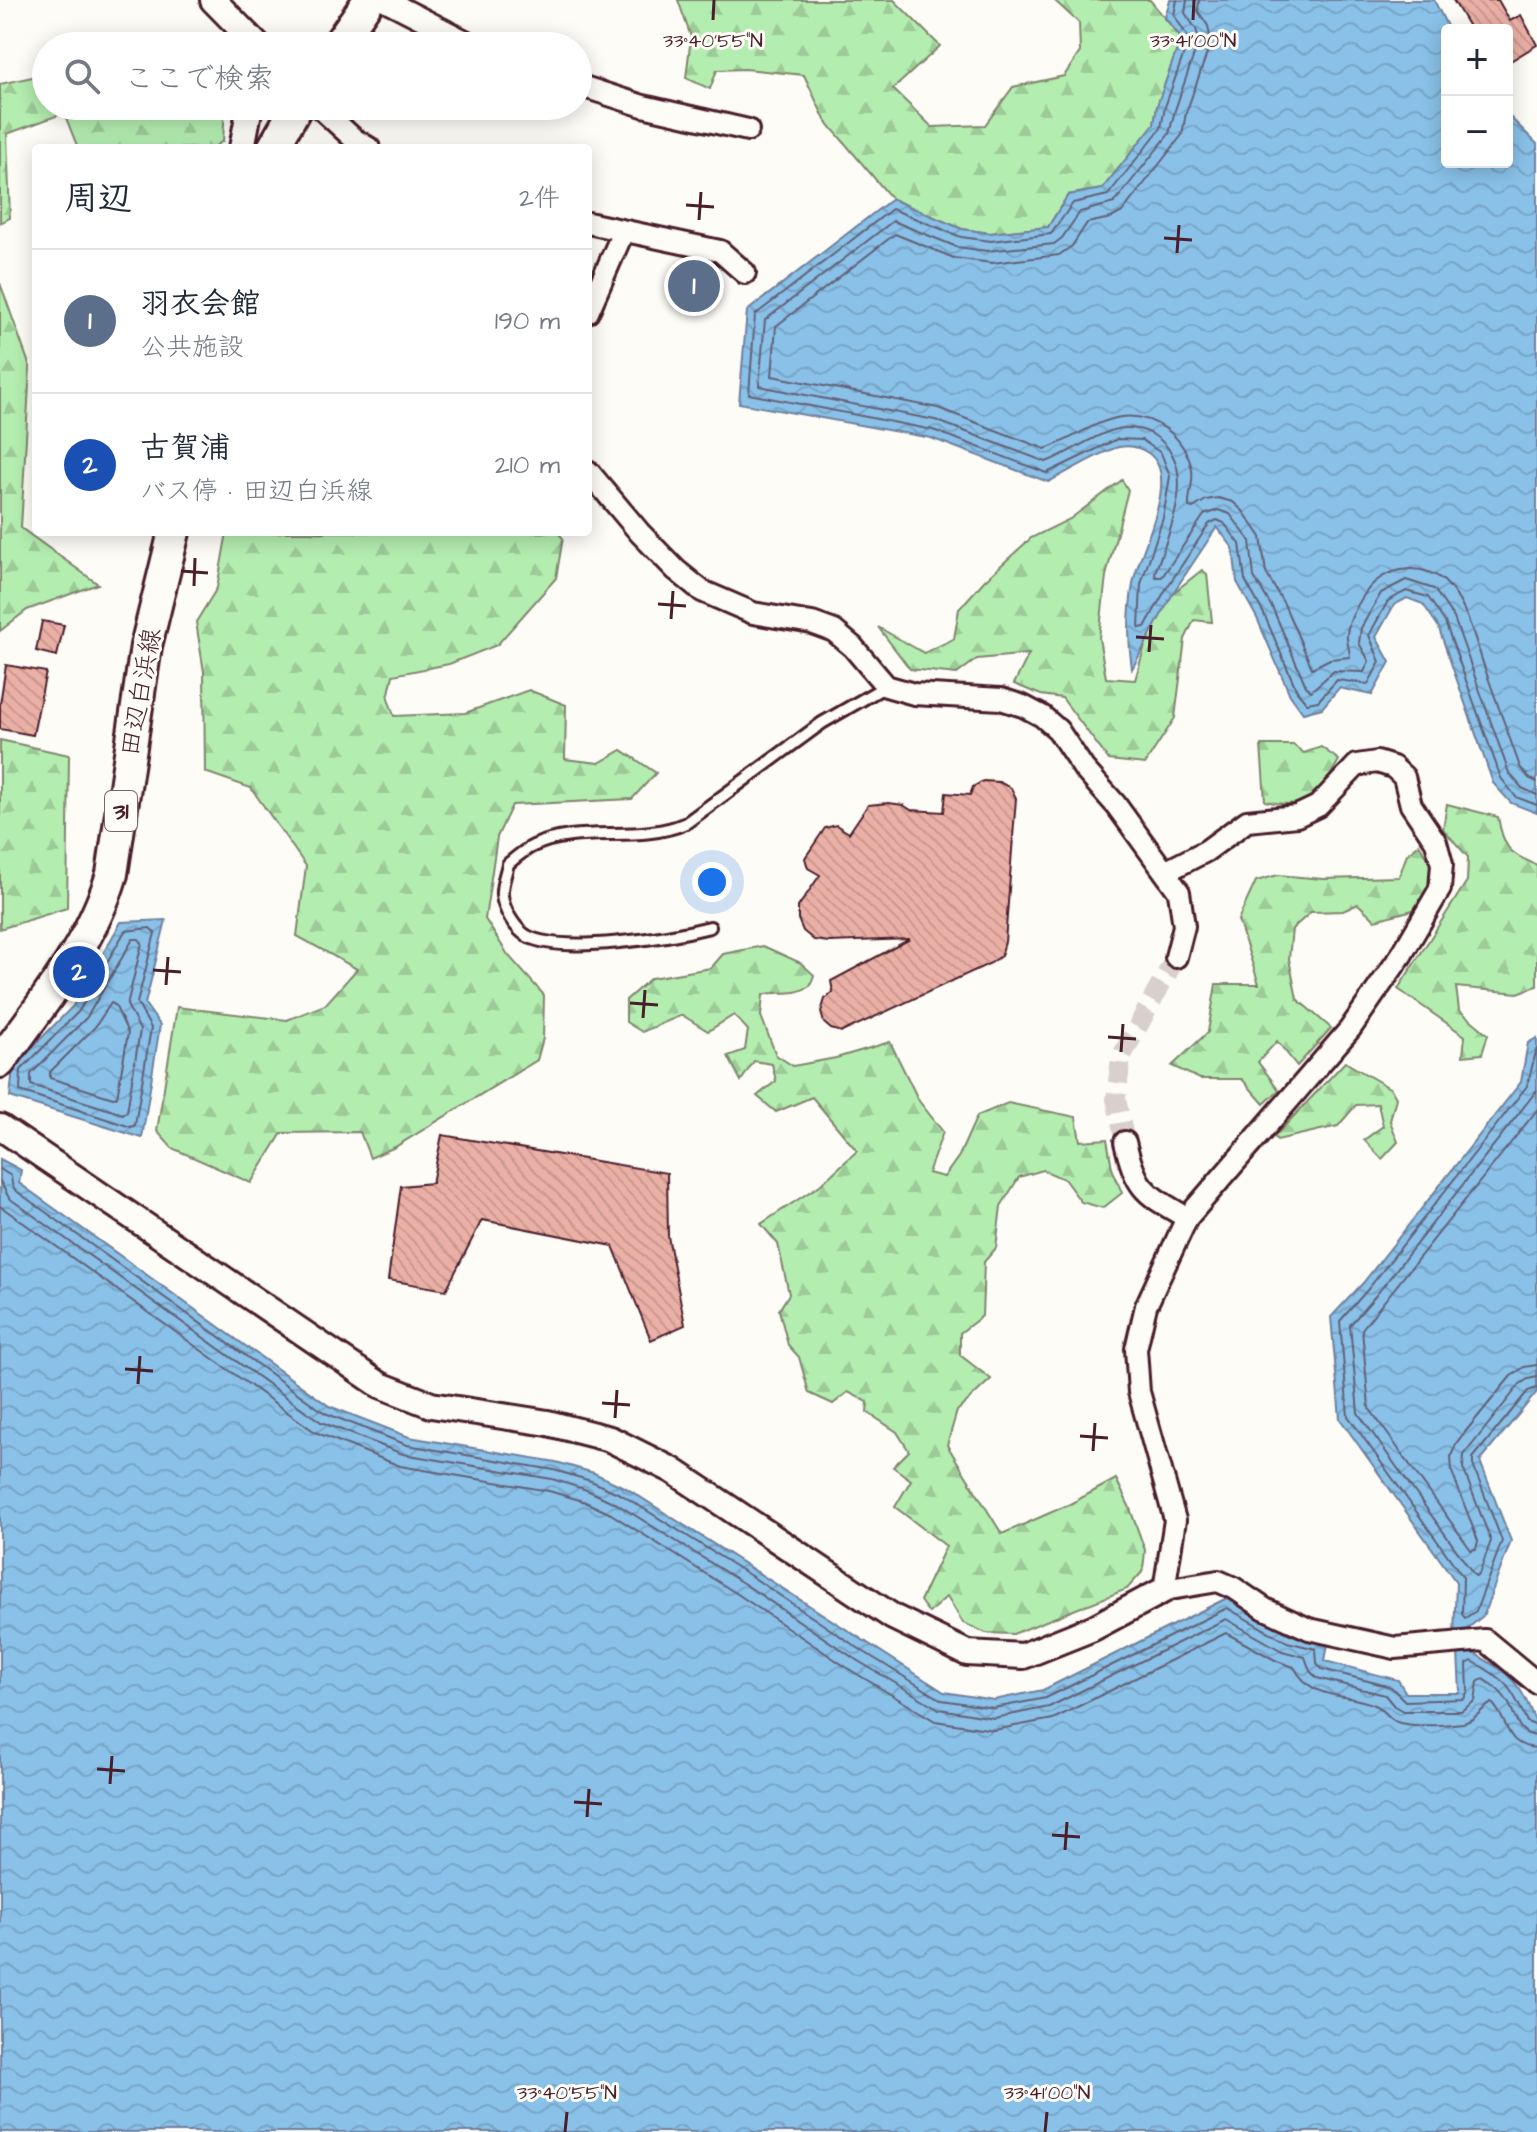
<!DOCTYPE html>
<html lang="ja">
<head>
<meta charset="utf-8">
<style>
	body { margin:0; font-family:"Architects Daughter","Klee One",sans-serif; background:#f2f2f3; color:#1f2937 }
	.controls { position:absolute; right:24px; top:24px; display:grid; overflow:hidden; border-radius:8px; box-shadow:0 4px 20px #0003 }
	.controls button { width:72px; height:72px; display:grid; place-items:center; padding:0; border:0; border-bottom:2px solid #e0e1e3; background:#fff; color:#1f2937; font:40px sans-serif }
	.you { position:absolute; left:712px; top:882px; width:28px; height:28px; margin:-20px; border:6px solid #fff; border-radius:50%; background:#1a73e8; box-shadow:0 0 0 12px #1a73e833 }
	.badge { display:grid; place-items:center; width:52px; height:52px; border-radius:50%; background:#db2777; color:#fff; font-size:26px; font-weight:700 }
	.pin { position:absolute; translate:-50% -50%; border:4px solid #fff; box-shadow:0 2px 8px #0006 }
	.list { margin:0; padding:0; list-style:none }
	h2 { display:flex; justify-content:space-between; align-items:center; height:104px; margin:0; padding:0 32px; font-size:34px }
	h2 small { font-size:26px; font-weight:400; color:#747a83 }
	.list li { display:grid; grid-template-columns:52px 1fr auto; gap:24px; align-items:center; box-sizing:border-box; height:144px; padding:0 32px; border-top:2px solid #e0e1e3 }
	.list b { display:block; font-size:30px; white-space:nowrap }
	.list p { margin:0; font-size:26px; white-space:nowrap; color:#747a83 }
	.list em { font-size:26px; font-style:normal; color:#747a83 }
	.icon { flex:none; width:44px; height:44px; fill:none; stroke:currentColor; stroke-width:2; stroke-linecap:round; stroke-linejoin:round }
	.map { position:relative; flex:none; width:1537px; height:2132px; overflow:hidden }
	.search { position:absolute; background:#fff; box-shadow:0 4px 20px #0003; left:32px; top:32px; width:560px; height:88px; display:flex; align-items:center; gap:20px; box-sizing:border-box; padding:0 28px; border-radius:44px; color:#747a83; font-size:30px }
	.panel { position:absolute; background:#fff; box-shadow:0 4px 20px #0003; left:32px; top:144px; width:560px; height:392px; border-radius:8px }
	.map>svg:first-child { display:block }
	.forest { fill:url(#forest-firs); stroke:#7f866e; stroke-width:2 }
	.water { fill:url(#water-waves); stroke:#70809c; stroke-width:2 }
	.lines { fill:none; stroke-linecap:round; stroke-linejoin:round }
	.shore { stroke:#636077; stroke-width:2 }
	.building { fill:url(#building-back-hatch); stroke:#4a1f2b; stroke-width:2 }
	.minor-tunnel { stroke:#d9d0ce; stroke-width:20; stroke-dasharray:20 10; stroke-linecap:butt }
	.service-casing { stroke:#4a1f2b; stroke-width:16 }
	.minor-casing { stroke:#4a1f2b; stroke-width:26 }
	.tertiary-casing { stroke:#4a1f2b; stroke-width:30 }
	.primary-casing { stroke:#4a1f2b; stroke-width:36 }
	.service { stroke:#fdfcf7; stroke-width:10 }
	.minor { stroke:#fdfcf7; stroke-width:20 }
	.tertiary { stroke:#fdfcf7; stroke-width:24 }
	.primary { stroke:#fdfcf7; stroke-width:30 }
	.ticks { fill:none; stroke:#4a1f2b; stroke-width:3 }
	.labels { text-anchor:middle; stroke-width:6; stroke-linejoin:round; paint-order:stroke }
	.shield { fill:#fdfcf7; stroke:#806168; stroke-width:2 }
	.shield-label { font-size:24px; font-weight:bold; fill:#4a1f2b }
	.street-label { font-size:26px; fill:#4a1f2b; stroke:#fdfcf7 }
	.ticks-label { font-size:20px; text-anchor:middle; fill:#4a1f2b; stroke:#fdfcf7; stroke-width:6; stroke-linejoin:round; paint-order:stroke }
</style>
</head>
<body>
<div class="map">
<svg width="1537" height="2132" viewBox="0 0 1537 2132">
	<defs>
		<pattern id="forest-firs" width="22" height="20" patternUnits="userSpaceOnUse" patternTransform="scale(2)"><rect width="22" height="20" fill="#b4edb0"/><path d="M5 1l3.5 6h-7zM16 11l3.5 6h-7z" fill="#9ccb98"/></pattern>
		<pattern id="water-waves" width="16" height="10" patternUnits="userSpaceOnUse" patternTransform="scale(2)"><rect width="16" height="10" fill="#89c1e8"/><path d="M0 5q4-4 8 0t8 0" fill="none" stroke="#78a5c7"/></pattern>
		<pattern id="building-back-hatch" width="6" height="6" patternUnits="userSpaceOnUse" patternTransform="scale(2)"><rect width="6" height="6" fill="#eab0a6"/><path d="M-1 5l2 2M0 0l6 6M5-1l2 2" fill="none" stroke="#ca978f"/></pattern>
	</defs>
	<rect width="100%" height="100%" fill="#fdfcf7"/>
	<filter id="ink" filterUnits="userSpaceOnUse"><feTurbulence type="fractalNoise" baseFrequency=".0125" numOctaves="2"/><feDisplacementMap in="SourceGraphic" scale="16" xChannelSelector="R" yChannelSelector="G"/><feConvolveMatrix kernelMatrix="1 2 1 2 8 2 1 2 1" color-interpolation-filters="sRGB"/></filter>
	<g filter="url(#ink)">
		<g class="forest">
			<polygon points="678,0 894,0 940,46 893,89 932,127 985,125 1013,87 1064,76 1080,52 1079,23 1054,0 1150,0 1181,38 1157,106 1154,124 1102,189 1068,195 1048,227 990,233 962,229 892,199 825,120 804,75 745,69 717,70 710,89 686,78 691,37"/>
			<polygon points="46,74 46,106 225,106 223,141 212,148 78,148 64,113 7,134 10,218 0,223 0,84"/>
			<polygon points="0,283 30,367 21,528 98,584 27,610 0,631"/>
			<polygon points="1122,480 1128,490 1106,576 1099,638 1106,678 1135,680 1146,642 1173,593 1202,570 1207,574 1212,622 1194,620 1185,639 1175,718 1145,764 1109,760 1062,698 1041,695 1014,684 1029,654 977,659 957,674 910,669 878,627 924,653 954,639 959,609 984,581 1031,538 1070,519"/>
			<polygon points="227,532 557,532 563,538 556,578 497,645 449,664 393,675 388,698 394,716 465,713 529,690 566,705 565,759 599,763 622,750 656,773 632,799 512,805 497,837 485,919 508,955 544,995 543,1038 537,1060 395,1147 370,1158 360,1132 282,1133 251,1183 172,1148 157,1131 177,1007 287,1020 325,1005 357,969 297,936 306,866 251,788 205,772 204,672 196,622 217,588"/>
			<polygon points="0,740 69,755 67,908 0,929"/>
			<path d="M1261,745H1293L1304,753L1321,747L1339,760C1319,797 1309,811 1265,801Z"/>
			<path d="M1447,804L1498,817C1503,846 1508,854 1537,865V986L1518,993L1456,987L1459,1010L1488,1034L1482,1054L1463,1056L1465,1036L1398,989L1467,881L1468,857L1443,829Z"/>
			<polygon points="1419,844 1430,862 1429,889 1413,910 1375,920 1358,904 1343,911 1311,912 1292,929 1289,959 1297,999 1331,1028 1297,1066 1277,1041 1258,1062 1279,1090 1264,1104 1242,1079 1200,1079 1172,1066 1208,1032 1216,984 1259,984 1238,920 1256,881 1278,875 1323,879 1399,877 1407,854"/>
			<path d="M763,946L801,963L814,975L810,986C789,998 783,989 763,995L761,1016L776,1055L793,1066L836,1058L890,1042L919,1101L943,1132L928,1173L944,1177L959,1156L977,1116L1008,1103L1076,1117L1080,1141L1107,1139L1112,1168L1122,1193L1103,1208L1081,1202L1064,1179L1043,1170L1019,1177L1001,1206L996,1248L984,1262L982,1316L960,1333V1355L991,1379L957,1411L947,1445L1002,1534L1070,1504L1116,1479L1129,1506L1145,1550L1143,1571L1127,1589L1013,1634L986,1633L963,1623L947,1596L929,1613L920,1601L946,1546L895,1507L911,1480L893,1467L909,1451L897,1432L867,1412L868,1402L848,1392L833,1404L809,1393L799,1357L788,1345L779,1310L789,1294L778,1244L761,1224L820,1185L857,1151L812,1097L776,1112L757,1096L776,1081L772,1064L754,1061L741,1081L728,1056L745,1050L748,1030L734,1015L708,1031L682,1015L642,1032L626,1022V1000L651,978L711,968L723,954Z"/>
			<polygon points="1345,1062 1391,1089 1396,1098 1390,1121 1398,1142 1382,1159 1364,1140 1383,1126 1378,1104 1356,1105 1338,1126 1277,1140 1274,1137"/>
		</g>
		<g class="water">
			<path d="M1170,0H1434L1449,30L1447,162H1507V114L1537,144V813L1511,803L1493,783L1438,626L1423,604L1407,598L1394,605L1376,637L1390,662L1372,695L1339,688L1322,708L1303,713L1290,695L1257,618L1237,582L1233,548L1217,527L1173,593L1132,669C1128,642 1128,612 1133,584C1138,552 1183,477 1148,453C1140,447 1129,445 1119,447C1103,450 1065,474 1048,482L931,438L739,403L747,311L892,199L962,229L990,233L1048,227L1068,195L1102,189L1154,124L1157,106L1181,38L1165,17Z"/>
			<polygon points="166,920 145,1004 160,1025 142,1138 10,1097 13,1067 73,1006 121,922"/>
			<polygon points="1537,1038 1537,1392 1480,1461 1511,1541 1483,1616 1468,1628 1467,1634 1454,1634 1456,1582 1340,1419 1331,1317 1363,1283 1521,1082 1528,1043"/>
			<path d="M0,1159L21,1170L19,1183L329,1406L409,1437L556,1462L594,1473L626,1488L944,1692L994,1700L1043,1690L1227,1598L1291,1635L1328,1644L1325,1661L1398,1680L1406,1693H1460L1458,1652C1471,1650 1476,1654 1487,1661C1518,1678 1525,1695 1537,1726V2132H0Z"/>
		</g>
		<g class="lines">
			<g class="shore">
				<polyline points="1177,0 1174,15 1189,39 1165,107 1161,128 1108,195 1073,203 1051,234 991,241 961,237 892,209 755,315 749,394 933,430 1047,473 1117,439 1142,440 1161,453 1170,476 1163,518 1141,584 1139,628 1145,627 1166,589 1209,524 1217,520 1224,523 1240,544 1245,580 1264,614 1297,691 1307,703 1318,701 1337,680 1368,684 1380,662 1369,635 1388,601 1406,591 1428,597 1445,622 1501,778 1516,797 1537,805"/>
				<path d="M1187,0L1185,13L1196,29L1199,40L1175,110L1169,134L1114,203L1080,212L1062,238L1054,244L987,251L957,247L893,221L765,320L759,386L935,420L1046,462C1069,454 1090,437 1113,430C1126,426 1144,428 1155,436C1201,467 1169,531 1155,573L1156,577H1162L1204,515L1218,510L1230,514L1250,541L1254,577L1273,609L1306,686L1311,691L1334,671L1364,672L1369,661L1359,643L1361,628L1381,593L1406,580L1434,589L1454,618L1509,773L1522,788L1537,795"/>
				<path d="M1199,0L1198,11L1208,26L1211,42L1186,113L1182,135L1122,212L1111,218L1087,223L1072,246L1059,255L992,263L954,258L895,234L776,326L772,376L938,408L1045,449C1088,434 1120,397 1166,429C1179,438 1189,454 1192,470C1194,483 1188,495 1189,507L1193,508L1206,500L1218,498L1233,502L1243,511L1261,537L1266,573L1284,604L1312,668L1330,659L1350,657C1350,650 1346,642 1347,634C1348,619 1364,591 1376,581C1396,566 1424,564 1444,581C1467,603 1475,640 1485,669C1497,702 1508,734 1520,767L1529,778L1537,782"/>
				<polygon points="150,928 155,933 137,1003 151,1028 135,1125 131,1127 20,1091 21,1070 79,1011 125,931"/>
				<polygon points="133,939 139,939 142,943 127,1005 140,1030 127,1112 123,1114 31,1085 31,1074 87,1017"/>
				<polygon points="111,1003 115,1005 128,1033 117,1097 113,1098 50,1078 50,1072 95,1027"/>
				<polyline points="1537,1048 1527,1086 1369,1288 1340,1321 1348,1416 1463,1577 1462,1614 1465,1618 1476,1611 1502,1541 1473,1465 1473,1458 1528,1391 1537,1388"/>
				<polyline points="1537,1090 1377,1294 1350,1325 1358,1413 1475,1576 1479,1574 1491,1541 1463,1468 1464,1455 1520,1384 1528,1379 1537,1377"/>
				<polyline points="1537,1110 1362,1329 1369,1408 1471,1550 1476,1549 1478,1541 1452,1472 1451,1456 1457,1442 1511,1376 1524,1367 1537,1365"/>
				<path d="M0,1169L11,1176L12,1184L15,1190L325,1413L407,1445L554,1470L591,1481L622,1495L751,1576L864,1652L942,1700L994,1708L1046,1698L1227,1608L1287,1642L1316,1649L1317,1663L1322,1669L1391,1687L1405,1701L1464,1699L1468,1692L1467,1664L1472,1661C1506,1680 1511,1686 1527,1722L1537,1726"/>
				<path d="M0,1181L9,1198L321,1422L403,1454L552,1479L587,1490L617,1504L746,1585L858,1661L939,1709L994,1718L1049,1707L1226,1619L1282,1651L1305,1657L1310,1671L1317,1678L1385,1695L1394,1706L1403,1711H1461L1475,1701L1478,1682L1483,1679C1493,1685 1502,1692 1508,1702C1517,1717 1516,1734 1537,1736"/>
				<path d="M0,1206L315,1432L400,1466L549,1491L583,1501L611,1514L739,1595L852,1671L935,1721L994,1730L1053,1719L1226,1633L1277,1661L1294,1667C1313,1702 1343,1692 1375,1705C1385,1709 1388,1720 1400,1723C1418,1727 1445,1725 1463,1723C1477,1720 1482,1707 1492,1703C1510,1721 1503,1746 1537,1748"/>
			</g>
		</g>
		<g class="building">
			<polygon points="1453,0 1498,0 1510,21 1521,15 1537,45 1507,63 1507,30 1471,30"/>
			<polygon points="42,621 64,625 57,656 36,651"/>
			<polygon points="6,665 46,672 33,735 0,729 0,704"/>
			<polygon points="983,781 999,782 1011,788 1016,798 1005,942 1001,956 991,963 842,1032 831,1029 824,1023 821,1012 825,999 833,992 831,981 910,939 829,942 814,940 803,931 798,919 798,907 820,875 808,868 805,858 825,828 836,825 849,833 868,805 889,803 903,805 911,810 944,812 946,793 970,795 973,787"/>
			<polygon points="442,1135 667,1173 668,1236 685,1325 651,1340 613,1246 482,1220 446,1290 388,1280 401,1186 432,1183"/>
		</g>
		<g class="lines">
			<polyline class="minor-tunnel" points="1125,1142 1116,1099 1121,1057 1176,957"/>
			<g class="service-casing">
				<path id="service" d="M710,927C671,937 562,955 527,936C515,929 503,909 502,895C501,886 506,873 508,864C515,858 524,850 533,846C580,824 639,844 686,823L822,723L886,686"/>
			</g>
			<g class="minor-casing">
				<g id="minor">
					<polyline points="385,0 475,46"/>
					<polyline points="578,85 643,106 748,130"/>
					<polyline points="318,106 354,139 369,148"/>
					<polyline points="588,223 720,251 745,273"/>
					<polyline points="588,312 623,232"/>
					<polyline points="588,471 640,533 676,570 702,591 753,613 812,623 834,631 853,647 886,686 914,694 1001,699 1023,706 1042,716 1058,730 1084,769 1116,805 1179,892 1184,926 1176,957"/>
					<polyline points="1165,872 1206,851 1247,821 1297,816 1318,806 1357,765 1377,762 1393,767 1404,777 1411,805 1436,842 1442,864 1440,889 1402,954 1350,1029 1187,1218 1146,1306 1136,1349 1139,1392 1175,1520 1164,1590 1218,1581 1234,1588 1265,1609 1309,1629 1395,1648 1485,1640 1537,1683"/>
					<path d="M1125,1142C1137,1192 1145,1193 1187,1218"/>
				</g>
			</g>
			<g class="tertiary-casing">
				<g id="tertiary">
					<polyline points="213,0 258,46"/>
					<polyline points="242,148 250,106"/>
					<polyline points="0,1127 380,1385 431,1405 548,1423 610,1439 672,1470 893,1617 967,1653 1023,1656 1093,1628 1164,1590"/>
				</g>
			</g>
			<g class="primary-casing">
				<g id="primary">
					<polyline points="337,46 369,0"/>
					<polyline points="273,148 297,106"/>
					<path d="M0,1062C43,1002 91,945 112,874L146,646L174,532"/>
				</g>
			</g>
			<use href="#service" class="service"/>
			<use href="#minor" class="minor"/>
			<use href="#tertiary" class="tertiary"/>
			<use href="#primary" class="primary"/>
		</g>
	</g>
	<path class="ticks" d="M713,20L714,0M1193,20L1194,0M686,205L714,207M699,220L701,192M1164,238L1192,240M1177,253L1179,225M181,571L208,573M194,586L195,558M658,604L686,606M671,619L673,591M1136,637L1164,639M1149,652L1151,625M153,970L181,972M166,985L168,957M630,1003L658,1005M643,1018L645,990M1108,1037L1136,1039M1121,1052L1123,1024M125,1369L153,1371M138,1384L140,1356M602,1403L630,1405M615,1418L617,1390M1080,1436L1108,1438M1093,1451L1095,1423M97,1769L125,1771M110,1784L112,1756M574,1802L602,1804M587,1817L589,1789M1052,1835L1080,1837M1065,1850L1067,1822M565,2132L567,2112M1045,2132L1047,2112"/>
	<g class="labels">
		<rect class="shield" x="105" y="791" width="32" height="40" rx="6"/>
		<g class="shield-label">
			<text x="121" y="819">31</text>
		</g>
		<g class="street-label">
			<text transform="translate(140 692) rotate(-80)" y="9">田辺白浜線</text>
		</g>
	</g>
	<g class="ticks-label">
		<text x="713" y="47">33°40'55"N</text>
		<text x="1193" y="47">33°41'00"N</text>
		<text x="567" y="2099">33°40'55"N</text>
		<text x="1047" y="2099">33°41'00"N</text>
	</g>
</svg>
<div class="controls">
<button>+</button>
<button>−</button>
</div>
<div class="you"></div>
<div class="pin badge" style="left:694px;top:286px;background:#5c6f8a">1</div>
<div class="pin badge" style="left:79px;top:972px;background:#1a4fb4">2</div>
<div class="search"><svg class="icon" aria-label="search" viewBox="0 0 24 24"><circle cx="10" cy="10" r="6"/><path d="M15 15l6 6"/></svg>ここで検索</div>
<section class="panel">
<h2>周辺<small>2件</small></h2>
<ul class="list">
<li><span class="badge" style="background:#5c6f8a">1</span><div><b>羽衣会館</b><p>公共施設</p></div><em>190 m</em></li>
<li><span class="badge" style="background:#1a4fb4">2</span><div><b>古賀浦</b><p>バス停 · 田辺白浜線</p></div><em>210 m</em></li>
</ul>
</section>
</div>
</body>
</html>
